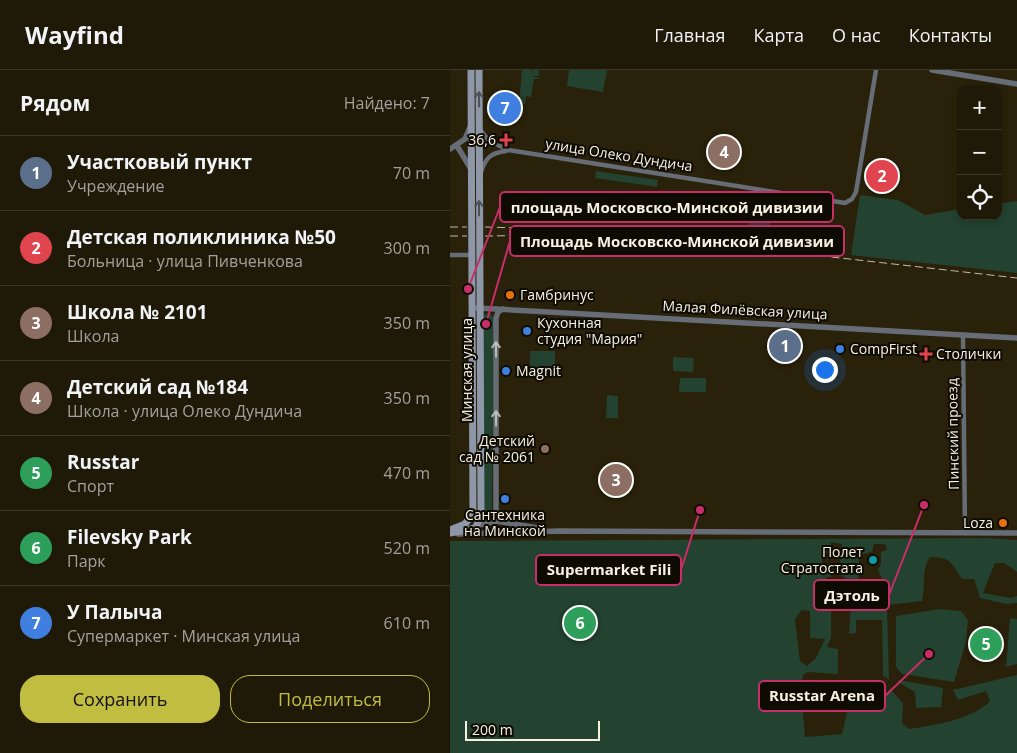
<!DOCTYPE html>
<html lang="ru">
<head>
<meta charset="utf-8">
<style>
	body { margin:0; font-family:"Open Sans",sans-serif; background:#272212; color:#f1f3f6 }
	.controls { position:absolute; right:15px; top:15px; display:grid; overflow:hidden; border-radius:10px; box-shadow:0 2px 8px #0003 }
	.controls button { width:45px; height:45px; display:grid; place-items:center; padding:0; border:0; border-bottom:1px solid #3c3829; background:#1f1908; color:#f1f3f6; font:25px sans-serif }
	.scale { position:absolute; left:15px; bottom:12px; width:135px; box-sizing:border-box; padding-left:5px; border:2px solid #f6f1e3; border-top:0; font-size:14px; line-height:18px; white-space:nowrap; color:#f6f1e3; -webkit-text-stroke:4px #0e0b03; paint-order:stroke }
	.you { position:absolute; left:374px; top:299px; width:18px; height:18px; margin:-12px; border:4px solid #fff; border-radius:50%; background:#1a73e8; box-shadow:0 0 0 8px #1a73e833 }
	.badge { display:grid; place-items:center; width:32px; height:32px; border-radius:50%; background:#c1bd40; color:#fff; font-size:16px; font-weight:700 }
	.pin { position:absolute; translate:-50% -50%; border:2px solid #fff; box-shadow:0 1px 5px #0006 }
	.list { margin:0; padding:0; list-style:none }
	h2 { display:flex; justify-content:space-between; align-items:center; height:65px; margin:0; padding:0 20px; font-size:21px }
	h2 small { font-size:16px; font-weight:400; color:#a1a09c }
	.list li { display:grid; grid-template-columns:32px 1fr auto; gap:15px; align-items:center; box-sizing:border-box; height:75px; padding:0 20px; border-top:1px solid #3c3829 }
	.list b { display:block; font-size:19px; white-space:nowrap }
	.list p { margin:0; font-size:16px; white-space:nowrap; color:#a1a09c }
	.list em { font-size:16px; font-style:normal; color:#a1a09c }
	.actions { display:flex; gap:10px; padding:15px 20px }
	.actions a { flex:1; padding:11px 0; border:1px solid #c1bd40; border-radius:20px; text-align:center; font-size:18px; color:#c1bd40 }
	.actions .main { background:#c1bd40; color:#111 }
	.icon { flex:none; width:28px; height:28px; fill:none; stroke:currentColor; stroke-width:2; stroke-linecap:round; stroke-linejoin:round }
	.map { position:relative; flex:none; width:567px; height:683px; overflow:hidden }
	header { display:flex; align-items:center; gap:30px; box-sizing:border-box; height:70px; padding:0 25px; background:#1f1908; border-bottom:1px solid #3c3829 }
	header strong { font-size:24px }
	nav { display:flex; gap:28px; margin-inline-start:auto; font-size:18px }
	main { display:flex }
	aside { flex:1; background:#1f1908 }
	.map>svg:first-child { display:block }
	.green { fill:#234230; fill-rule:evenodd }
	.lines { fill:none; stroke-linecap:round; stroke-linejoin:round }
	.minor { stroke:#676d77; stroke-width:4.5 }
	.tertiary { stroke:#676d77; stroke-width:5.5 }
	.secondary { stroke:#8e97a8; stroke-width:7 }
	.rail { stroke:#c1bbab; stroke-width:1; stroke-dasharray:8 4; stroke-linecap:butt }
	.oneway { stroke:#4e5156 }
	.oneway2 { stroke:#bdbcb8 }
	.health-dot { fill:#e0444e; stroke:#0e0b03; stroke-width:2 }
	.food-dot { fill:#e8710a; stroke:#0e0b03; stroke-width:2 }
	.shop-dot { fill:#3f7fe0; stroke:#0e0b03; stroke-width:2 }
	.education-dot { fill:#8d6e63; stroke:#0e0b03; stroke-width:2 }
	.culture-dot { fill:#0f9aa8; stroke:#0e0b03; stroke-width:2 }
	.labels { text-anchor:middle; stroke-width:4; stroke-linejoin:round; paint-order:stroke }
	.poi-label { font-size:14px; fill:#f6f1e3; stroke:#0e0b03; text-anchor:start }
	.street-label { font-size:14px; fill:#f6f1e3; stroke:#0e0b03 }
	.leader { fill:none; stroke:#c72e69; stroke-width:2 }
	.callout-dot { fill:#c72e69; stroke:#0e0b03; stroke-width:2 }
	.callout { fill:#0e0b03; stroke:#c72e69; stroke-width:2 }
	.callout-label { font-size:15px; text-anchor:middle; font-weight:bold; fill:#f6f1e3 }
</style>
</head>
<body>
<header>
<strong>Wayfind</strong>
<nav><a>Главная</a><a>Карта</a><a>О нас</a><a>Контакты</a></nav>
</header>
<main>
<aside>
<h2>Рядом<small>Найдено: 7</small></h2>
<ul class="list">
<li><span class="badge" style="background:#5c6f8a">1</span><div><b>Участковый пункт</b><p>Учреждение</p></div><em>70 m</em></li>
<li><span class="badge" style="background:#e0444e">2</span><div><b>Детская поликлиника №50</b><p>Больница · улица Пивченкова</p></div><em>300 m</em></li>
<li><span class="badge" style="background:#8d6e63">3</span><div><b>Школа № 2101</b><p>Школа</p></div><em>350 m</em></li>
<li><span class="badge" style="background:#8d6e63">4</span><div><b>Детский сад №184</b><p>Школа · улица Олеко Дундича</p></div><em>350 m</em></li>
<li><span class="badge" style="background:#2e9e5b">5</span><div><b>Russtar</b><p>Спорт</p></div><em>470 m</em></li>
<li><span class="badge" style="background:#2e9e5b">6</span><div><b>Filevsky Park</b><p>Парк</p></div><em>520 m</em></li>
<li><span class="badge" style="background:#3f7fe0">7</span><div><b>У Палыча</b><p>Супермаркет · Минская улица</p></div><em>610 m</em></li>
</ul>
<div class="actions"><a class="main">Сохранить</a><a>Поделиться</a></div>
</aside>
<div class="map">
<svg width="567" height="683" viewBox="0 0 567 683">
	<rect width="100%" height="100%" fill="#29210a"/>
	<g class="green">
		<polygon points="72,0 81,0 82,5 82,0 89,0 89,6 82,6 92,9 84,9 81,27 76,26 75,34 69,34"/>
		<polygon points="119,0 157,0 153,22 117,16"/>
		<polygon points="146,101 208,110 207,117 145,108"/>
		<polygon points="303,125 324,128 319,159 299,156"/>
		<polygon points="410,125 448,130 475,145 511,139 511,146 548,146 548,134 567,131 567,203 401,185"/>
		<polygon points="37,243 42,245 44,248 42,444 34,447 32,246"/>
		<rect x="80" y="281" width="25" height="16"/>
		<polygon points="223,287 244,288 243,302 223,301"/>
		<polygon points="230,308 256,308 256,322 229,322"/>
		<polygon points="157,325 168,326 168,348 156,348"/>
		<path d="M537,468L567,470V502L554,493H545L533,523L561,528L567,526V533L556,534L530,528L524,509H512C501,493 501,487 480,487C471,500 476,515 472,531L437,535L439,609L433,606L432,550H406V563L399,564L401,532L381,534V568L377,577L388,579V604L358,602L353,605L351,619L355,667L392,664L400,630L434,627L440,619L453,633L452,653L459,659C485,655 521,650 540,631L536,621L508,630L503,620L567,605V683H0V471ZM381,472L392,474L389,502L396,509L398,517L390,523L379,522L376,507H381V498H372V483H381ZM424,474H435L437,480L431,482V494L428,500L432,509L428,515L430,522L437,521V526C428,527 421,530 410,530L408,523L409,485L422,482ZM352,540L360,541V568L375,569L366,588L357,596L350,591L345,549Z"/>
		<polygon points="490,539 511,541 518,550 516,572 504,612 452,604 446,597 446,546"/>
		<polygon points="560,548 567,549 567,594 556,597"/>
		<polygon points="449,610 493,618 491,637 466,638 465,622 448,612"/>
	</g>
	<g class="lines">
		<g class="minor">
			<polyline points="31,61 38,70 58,80 395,133 402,129 406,122 426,0"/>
			<path d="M31,102C36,87 41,83 56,81"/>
			<polyline points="0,185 23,185"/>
			<polyline points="513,265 515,463"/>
		</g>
		<g class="tertiary">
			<polyline points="482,0 567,14"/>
			<polyline points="7,76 21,99"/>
			<polyline points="0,79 15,69 20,57"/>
			<polyline points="27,238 567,268"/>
			<polyline points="46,451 46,248 48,242 53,239"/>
			<polyline points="25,456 46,451 94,459"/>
			<polyline points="8,464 109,461 567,463"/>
		</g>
		<g class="secondary">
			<polyline points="0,460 15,454 23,444 21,0"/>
			<polyline points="0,463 26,458 31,442 29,0"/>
		</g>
		<g class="rail">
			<polyline points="0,157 17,157"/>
			<polyline points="35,157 143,160 567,208"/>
			<polyline points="0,166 17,166"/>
			<polyline points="35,166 120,165"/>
		</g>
	</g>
	<defs><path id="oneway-shaft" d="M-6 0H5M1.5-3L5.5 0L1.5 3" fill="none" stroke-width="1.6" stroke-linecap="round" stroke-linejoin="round" transform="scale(1.25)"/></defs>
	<g class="oneway">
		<use href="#oneway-shaft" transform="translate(29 29) rotate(-91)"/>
		<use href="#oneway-shaft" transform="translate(29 138) rotate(-90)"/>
	</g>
	<g class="oneway2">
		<use href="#oneway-shaft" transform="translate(46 279) rotate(-90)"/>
		<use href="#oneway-shaft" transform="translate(46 348) rotate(-90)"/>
	</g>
	<g class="health-dot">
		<path d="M53.5 62.5h5v5h5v5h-5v5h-5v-5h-5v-5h5z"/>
		<path d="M473.5 276.5h5v5h5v5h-5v5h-5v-5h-5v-5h5z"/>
	</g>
	<g class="food-dot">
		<circle cx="60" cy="225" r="5"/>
		<circle cx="553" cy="453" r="5"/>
	</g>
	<g class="shop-dot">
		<circle cx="77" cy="261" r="5"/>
		<circle cx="390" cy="279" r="5"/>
		<circle cx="56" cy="301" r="5"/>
		<circle cx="55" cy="429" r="5"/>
	</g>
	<circle class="education-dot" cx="95" cy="379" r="5"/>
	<circle class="culture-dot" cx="423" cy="490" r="5"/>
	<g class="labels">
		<g class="poi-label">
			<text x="46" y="75" text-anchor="end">36,6</text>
			<text x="70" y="230">Гамбринус</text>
			<text x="87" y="258">Кухонная<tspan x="87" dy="16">студия "Мария"</tspan></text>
			<text x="400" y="284">CompFirst</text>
			<text x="486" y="289">Столички</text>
			<text x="66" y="306">Magnit</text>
			<text x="85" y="376" text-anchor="end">Детский<tspan x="85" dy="16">сад № 2061</tspan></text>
			<text x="55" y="450" text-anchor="middle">Сантехника<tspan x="55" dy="16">на Минской</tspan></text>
			<text x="543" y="458" text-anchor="end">Loza</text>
			<text x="413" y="487" text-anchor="end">Полет<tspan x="413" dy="16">Стратостата</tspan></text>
		</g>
		<g class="street-label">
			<text transform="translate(169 85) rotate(9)" y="5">улица Олеко Дундича</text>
			<text transform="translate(295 240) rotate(3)" y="5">Малая Филёвская улица</text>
			<text transform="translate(17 300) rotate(-90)" y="5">Минская улица</text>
			<text transform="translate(503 364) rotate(-91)" y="5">Пинский проезд</text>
		</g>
	</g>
	<path class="leader" d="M18 219L50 137M36 254L60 171M250 440L231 500M474 435L439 525M479 584L435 626"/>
	<g class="callout-dot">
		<circle cx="18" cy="219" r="5"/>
		<circle cx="36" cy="254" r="5"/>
		<circle cx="250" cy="440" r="5"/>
		<circle cx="474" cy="435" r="5"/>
		<circle cx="479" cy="584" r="5"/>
	</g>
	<g class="callout">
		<rect x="50" y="122" width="333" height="30" rx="5"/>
		<rect x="60" y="156" width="334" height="30" rx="5"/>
		<rect x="86" y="485" width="145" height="30" rx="5"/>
		<rect x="364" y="510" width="75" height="30" rx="5"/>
		<rect x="309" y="611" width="126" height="30" rx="5"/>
	</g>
	<g class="callout-label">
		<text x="217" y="143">площадь Московско-Минской дивизии</text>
		<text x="227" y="177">Площадь Московско-Минской дивизии</text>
		<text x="159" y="505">Supermarket Fili</text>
		<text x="402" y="531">Дэтоль</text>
		<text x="372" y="631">Russtar Arena</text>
	</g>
</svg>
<div class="controls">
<button>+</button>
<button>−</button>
<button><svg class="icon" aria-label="locate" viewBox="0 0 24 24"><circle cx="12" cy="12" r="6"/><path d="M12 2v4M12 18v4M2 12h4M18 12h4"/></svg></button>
</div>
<div class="scale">200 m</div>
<div class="you"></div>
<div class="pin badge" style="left:335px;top:276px;background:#5c6f8a">1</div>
<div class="pin badge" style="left:432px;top:106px;background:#e0444e">2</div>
<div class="pin badge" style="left:166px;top:410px;background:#8d6e63">3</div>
<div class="pin badge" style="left:274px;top:82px;background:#8d6e63">4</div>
<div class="pin badge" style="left:536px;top:574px;background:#2e9e5b">5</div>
<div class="pin badge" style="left:130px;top:553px;background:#2e9e5b">6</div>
<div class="pin badge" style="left:55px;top:38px;background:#3f7fe0">7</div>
</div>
</main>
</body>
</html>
